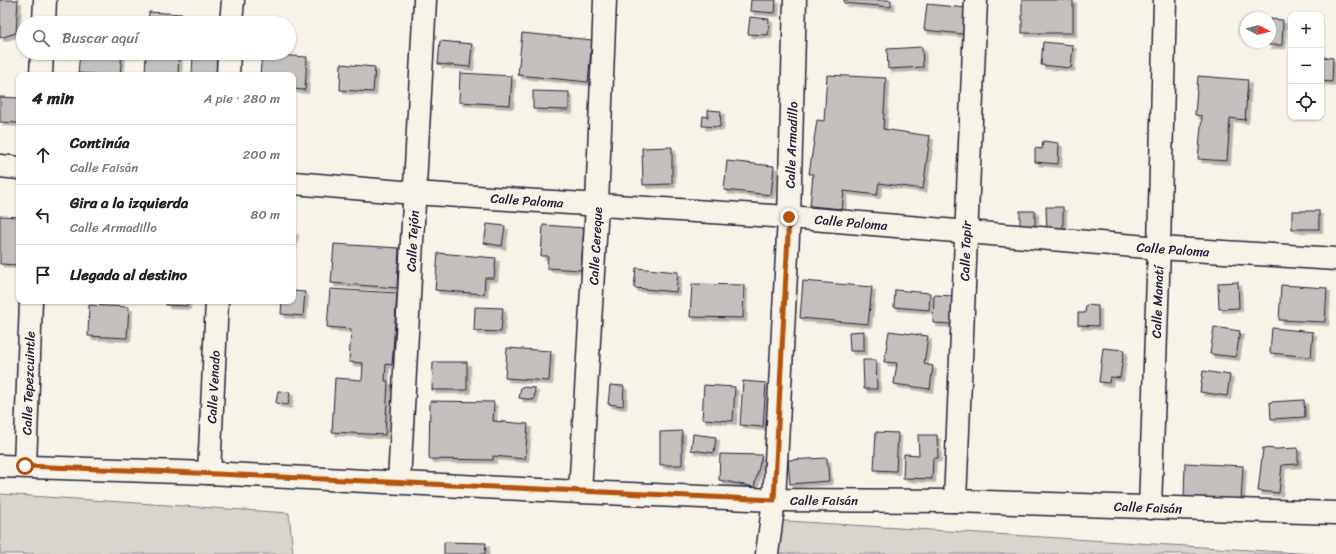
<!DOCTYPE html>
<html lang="es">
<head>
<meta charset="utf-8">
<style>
	body { margin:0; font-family:Sriracha,sans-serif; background:#f6f6f6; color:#222 }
	.controls { position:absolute; right:12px; top:12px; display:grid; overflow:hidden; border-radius:8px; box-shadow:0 1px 3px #0004 }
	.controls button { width:36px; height:36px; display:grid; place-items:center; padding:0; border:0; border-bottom:1px solid #e0e0e0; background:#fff; color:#222; font:20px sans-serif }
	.compass { position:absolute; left:1240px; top:12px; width:36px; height:36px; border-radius:50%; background:#fff; box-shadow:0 1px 3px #0004; rotate:97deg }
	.stop { position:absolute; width:12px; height:12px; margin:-9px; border:3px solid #b45309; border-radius:50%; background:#fff }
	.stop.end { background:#b45309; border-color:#fff; box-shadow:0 1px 4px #0008 }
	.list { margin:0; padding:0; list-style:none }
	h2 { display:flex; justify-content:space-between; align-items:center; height:52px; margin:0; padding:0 16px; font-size:17px }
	h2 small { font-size:13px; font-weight:400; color:#767676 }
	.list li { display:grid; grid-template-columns:26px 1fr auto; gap:12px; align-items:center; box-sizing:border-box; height:60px; padding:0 16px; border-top:1px solid #e0e0e0 }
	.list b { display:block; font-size:15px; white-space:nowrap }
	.list p { margin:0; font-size:13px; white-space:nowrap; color:#767676 }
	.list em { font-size:13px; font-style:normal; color:#767676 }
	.icon { flex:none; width:22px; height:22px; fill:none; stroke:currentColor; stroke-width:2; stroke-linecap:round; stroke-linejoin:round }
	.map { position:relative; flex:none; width:1336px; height:554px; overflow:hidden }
	.search { position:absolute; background:#fff; box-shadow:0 1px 3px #0004; left:16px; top:16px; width:280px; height:44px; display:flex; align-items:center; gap:10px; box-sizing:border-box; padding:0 14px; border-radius:22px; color:#767676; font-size:15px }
	.panel { position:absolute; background:#fff; box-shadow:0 1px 3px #0004; left:16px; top:72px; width:280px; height:232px; border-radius:8px }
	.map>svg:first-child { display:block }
	.green { fill:#d8d5cf; stroke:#7d7c85 }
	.building { fill:#c2bfbd; stroke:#22223b; filter:url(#shadow) }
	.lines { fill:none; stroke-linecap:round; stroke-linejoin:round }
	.minor-casing { stroke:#22223b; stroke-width:25 }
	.minor { stroke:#f7f3e8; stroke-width:22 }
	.route { stroke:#b45309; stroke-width:5 }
	.labels { text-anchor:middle; stroke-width:4; stroke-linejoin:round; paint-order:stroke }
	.street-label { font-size:13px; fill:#22223b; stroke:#f7f3e8 }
</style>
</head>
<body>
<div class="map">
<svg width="1336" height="554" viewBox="0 0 1336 554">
	<defs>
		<filter id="shadow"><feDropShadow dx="3.5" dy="3.5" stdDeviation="0" flood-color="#0004"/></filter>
	</defs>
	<rect width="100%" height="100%" fill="#f7f3e8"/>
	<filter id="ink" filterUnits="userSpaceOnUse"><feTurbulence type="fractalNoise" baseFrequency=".025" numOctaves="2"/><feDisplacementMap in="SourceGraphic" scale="8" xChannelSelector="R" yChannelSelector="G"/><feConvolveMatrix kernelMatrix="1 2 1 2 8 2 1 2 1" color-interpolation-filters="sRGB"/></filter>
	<g filter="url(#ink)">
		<g class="green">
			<polygon points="0,494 289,513 293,554 0,554"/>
			<polygon points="771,520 1313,554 764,554"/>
		</g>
		<g class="building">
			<polygon points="0,0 18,0 16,33 0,38"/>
			<polygon points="751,0 776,0 775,13 750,11"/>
			<polygon points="844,0 891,0 891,7 844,3"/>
			<rect x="1022" y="0" width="51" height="33"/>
			<polygon points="927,4 966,8 963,34 924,30"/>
			<polygon points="149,12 182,14 181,23 148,23"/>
			<polygon points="750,17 769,19 768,35 748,34"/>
			<polygon points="1270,19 1283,20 1282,45 1268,45 1268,42 1270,42"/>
			<polygon points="522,33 592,40 588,82 518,75"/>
			<polygon points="440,41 472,44 470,67 438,64"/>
			<polygon points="1043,42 1073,45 1071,68 1041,65"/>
			<polygon points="922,47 923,67 888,69 887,49"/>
			<polygon points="80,53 122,53 120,75 103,75 78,73"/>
			<polygon points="146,53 179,53 178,75 145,75"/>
			<polygon points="193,53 219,53 219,75 192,75"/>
			<polygon points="262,54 307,57 305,90 293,89 293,75 260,75"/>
			<polygon points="1321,57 1333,58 1332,82 1321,81"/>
			<polygon points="341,64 375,67 373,92 340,90"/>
			<polygon points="460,73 512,76 510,105 459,102"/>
			<polygon points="827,75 886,78 883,129 930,136 923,189 879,183 877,195 844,191 842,209 810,206 813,174 809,174 817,120 824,121"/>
			<polygon points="1198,76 1248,80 1245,120 1230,118 1227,161 1198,159 1202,116 1195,115"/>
			<polygon points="533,91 569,92 569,110 533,109"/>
			<polygon points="0,97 19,98 19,123 0,122"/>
			<polygon points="708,110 721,111 720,127 702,126 703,116 708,117"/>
			<polygon points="1043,141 1059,143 1058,164 1035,162 1035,148 1042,149"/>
			<polygon points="672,147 672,184 643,185 642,148"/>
			<polygon points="727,161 774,166 771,195 724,190"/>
			<polygon points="1046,207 1063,207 1063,233 1047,233"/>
			<rect x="1020" y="211" width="15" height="17"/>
			<rect x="1292" y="211" width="27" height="18"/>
			<polygon points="0,216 19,217 19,265 0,264"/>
			<polygon points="487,224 505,226 502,246 484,243"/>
			<polygon points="543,225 584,228 581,270 547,268 548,256 541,256"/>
			<polygon points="293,231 295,231 293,246"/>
			<polygon points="334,244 399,248 397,288 331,283"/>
			<polygon points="438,253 496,258 494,278 485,278 484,294 435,290"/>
			<polygon points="636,268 678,272 676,292 634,288"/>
			<polygon points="803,281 872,287 868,324 800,318"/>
			<polygon points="1238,282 1239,308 1219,309 1218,283"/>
			<polygon points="692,284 744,285 743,318 690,317"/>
			<polygon points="1281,285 1327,288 1325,322 1279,320"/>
			<polygon points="330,289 397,293 392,365 386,364 385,381 388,381 385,435 332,432 335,378 362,380 363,363 349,362 351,329 327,327"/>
			<polygon points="895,290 930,293 929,310 894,307"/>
			<polygon points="293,291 305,292 303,316 281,314 282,301 293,301"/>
			<polygon points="934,295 955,296 953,324 933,323"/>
			<polygon points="166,301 187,301 187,306 166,305"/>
			<polygon points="89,305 129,307 127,338 88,336"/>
			<polygon points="1086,305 1098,306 1098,326 1078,325 1078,313 1085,313"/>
			<polygon points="475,307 503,308 501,332 474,331"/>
			<polygon points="1214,327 1240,331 1236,357 1210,354"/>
			<polygon points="1272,328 1313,332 1311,357 1270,353"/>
			<polygon points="864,331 864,351 850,351 849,332"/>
			<polygon points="889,331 928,336 924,364 933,366 930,389 894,384 897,363 884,362"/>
			<polygon points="507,348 551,351 549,381 505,378"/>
			<polygon points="1103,348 1124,350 1120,378 1110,377 1109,383 1099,382"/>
			<polygon points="863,360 876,360 877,389 864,389"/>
			<polygon points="433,362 467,362 467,390 432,390"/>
			<polygon points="1203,371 1230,375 1227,396 1200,392"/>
			<polygon points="743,381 766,383 763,427 740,425"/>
			<polygon points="610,385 624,386 623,406 608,404"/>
			<polygon points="704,385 735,387 733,421 702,419"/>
			<polygon points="521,387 535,388 534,400 519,398"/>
			<polygon points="278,391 290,392 288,405 276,403"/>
			<polygon points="1304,400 1305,417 1271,419 1270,402"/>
			<polygon points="430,401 494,402 493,421 528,424 525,459 493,456 493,460 429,459"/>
			<polygon points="682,431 682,465 660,465 660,432"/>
			<polygon points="876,432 898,433 896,471 874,470"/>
			<polygon points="693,434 716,437 714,453 691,450"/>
			<polygon points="918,435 937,435 938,458 933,458 932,479 903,478 904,454 919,455"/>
			<polygon points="1263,448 1277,449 1298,448 1298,464 1282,465 1279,493 1258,491"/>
			<polygon points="720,454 762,455 754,487 719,480"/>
			<polygon points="827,458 829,481 790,484 788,460"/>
			<polygon points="1185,463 1243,466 1241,501 1184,499"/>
			<polygon points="444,542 486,543 485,554 444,554"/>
		</g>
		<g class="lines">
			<g class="minor-casing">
				<g id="minor">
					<polyline points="44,23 45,0"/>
					<polyline points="231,23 233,0"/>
					<polyline points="41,75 42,53"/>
					<polyline points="228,75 229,53"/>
					<polyline points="0,166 19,168"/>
					<polyline points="293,183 414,193 789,217 1159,248 1336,259"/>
					<polyline points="0,466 209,473 580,492 774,500 955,501 1336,513"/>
					<polyline points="25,466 31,301"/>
					<polyline points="209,473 217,301"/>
					<polyline points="399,482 425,0"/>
					<polyline points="580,492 597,205 605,0"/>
					<polyline points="955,501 976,0"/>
					<polyline points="1150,508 1159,248 1165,0"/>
					<polyline points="767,554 774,500 789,217 795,0"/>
				</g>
			</g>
			<use href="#minor" class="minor"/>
		</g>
	</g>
	<g class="lines" filter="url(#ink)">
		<path class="route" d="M25,466C275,475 525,490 774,500L789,217"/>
	</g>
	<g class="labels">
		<g class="street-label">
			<text transform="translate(791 145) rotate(-88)" y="5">Calle Armadillo</text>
			<text transform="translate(527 200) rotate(4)" y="5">Calle Paloma</text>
			<text transform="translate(851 222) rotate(5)" y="5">Calle Paloma</text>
			<text transform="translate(412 241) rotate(-87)" y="5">Calle Tejón</text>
			<text transform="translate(595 246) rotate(-87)" y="5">Calle Cereque</text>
			<text transform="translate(1173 249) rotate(4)" y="5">Calle Paloma</text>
			<text transform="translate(965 251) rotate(-88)" y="5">Calle Tapir</text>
			<text transform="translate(1157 302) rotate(-88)" y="5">Calle Manatí</text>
			<text transform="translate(28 383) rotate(-88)" y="5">Calle Tepezcuintle</text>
			<text transform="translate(213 387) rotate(-87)" y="5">Calle Venado</text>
			<text x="824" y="505">Calle Faisán</text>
			<text transform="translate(1148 507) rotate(2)" y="5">Calle Faisán</text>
		</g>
	</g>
</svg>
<div class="controls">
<button>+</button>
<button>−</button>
<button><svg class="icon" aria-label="locate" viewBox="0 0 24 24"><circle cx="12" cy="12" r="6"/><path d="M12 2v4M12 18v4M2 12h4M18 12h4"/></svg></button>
</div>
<svg class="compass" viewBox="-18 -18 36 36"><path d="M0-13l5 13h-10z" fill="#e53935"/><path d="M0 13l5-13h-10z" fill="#767676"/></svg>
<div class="stop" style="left:25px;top:466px"></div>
<div class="stop end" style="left:789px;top:217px"></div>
<div class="search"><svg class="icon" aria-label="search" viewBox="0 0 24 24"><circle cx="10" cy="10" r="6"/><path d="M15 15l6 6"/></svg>Buscar aquí</div>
<section class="panel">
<h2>4 min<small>A pie · 280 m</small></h2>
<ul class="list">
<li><svg class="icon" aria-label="ahead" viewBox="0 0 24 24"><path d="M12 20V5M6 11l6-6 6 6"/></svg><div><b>Continúa</b><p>Calle Faisán</p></div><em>200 m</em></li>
<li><svg class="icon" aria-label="left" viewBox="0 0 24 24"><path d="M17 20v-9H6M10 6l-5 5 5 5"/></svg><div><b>Gira a la izquierda</b><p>Calle Armadillo</p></div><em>80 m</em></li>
<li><svg class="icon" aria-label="arrive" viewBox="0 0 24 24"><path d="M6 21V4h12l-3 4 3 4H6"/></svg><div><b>Llegada al destino</b></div></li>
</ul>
</section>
</div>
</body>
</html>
